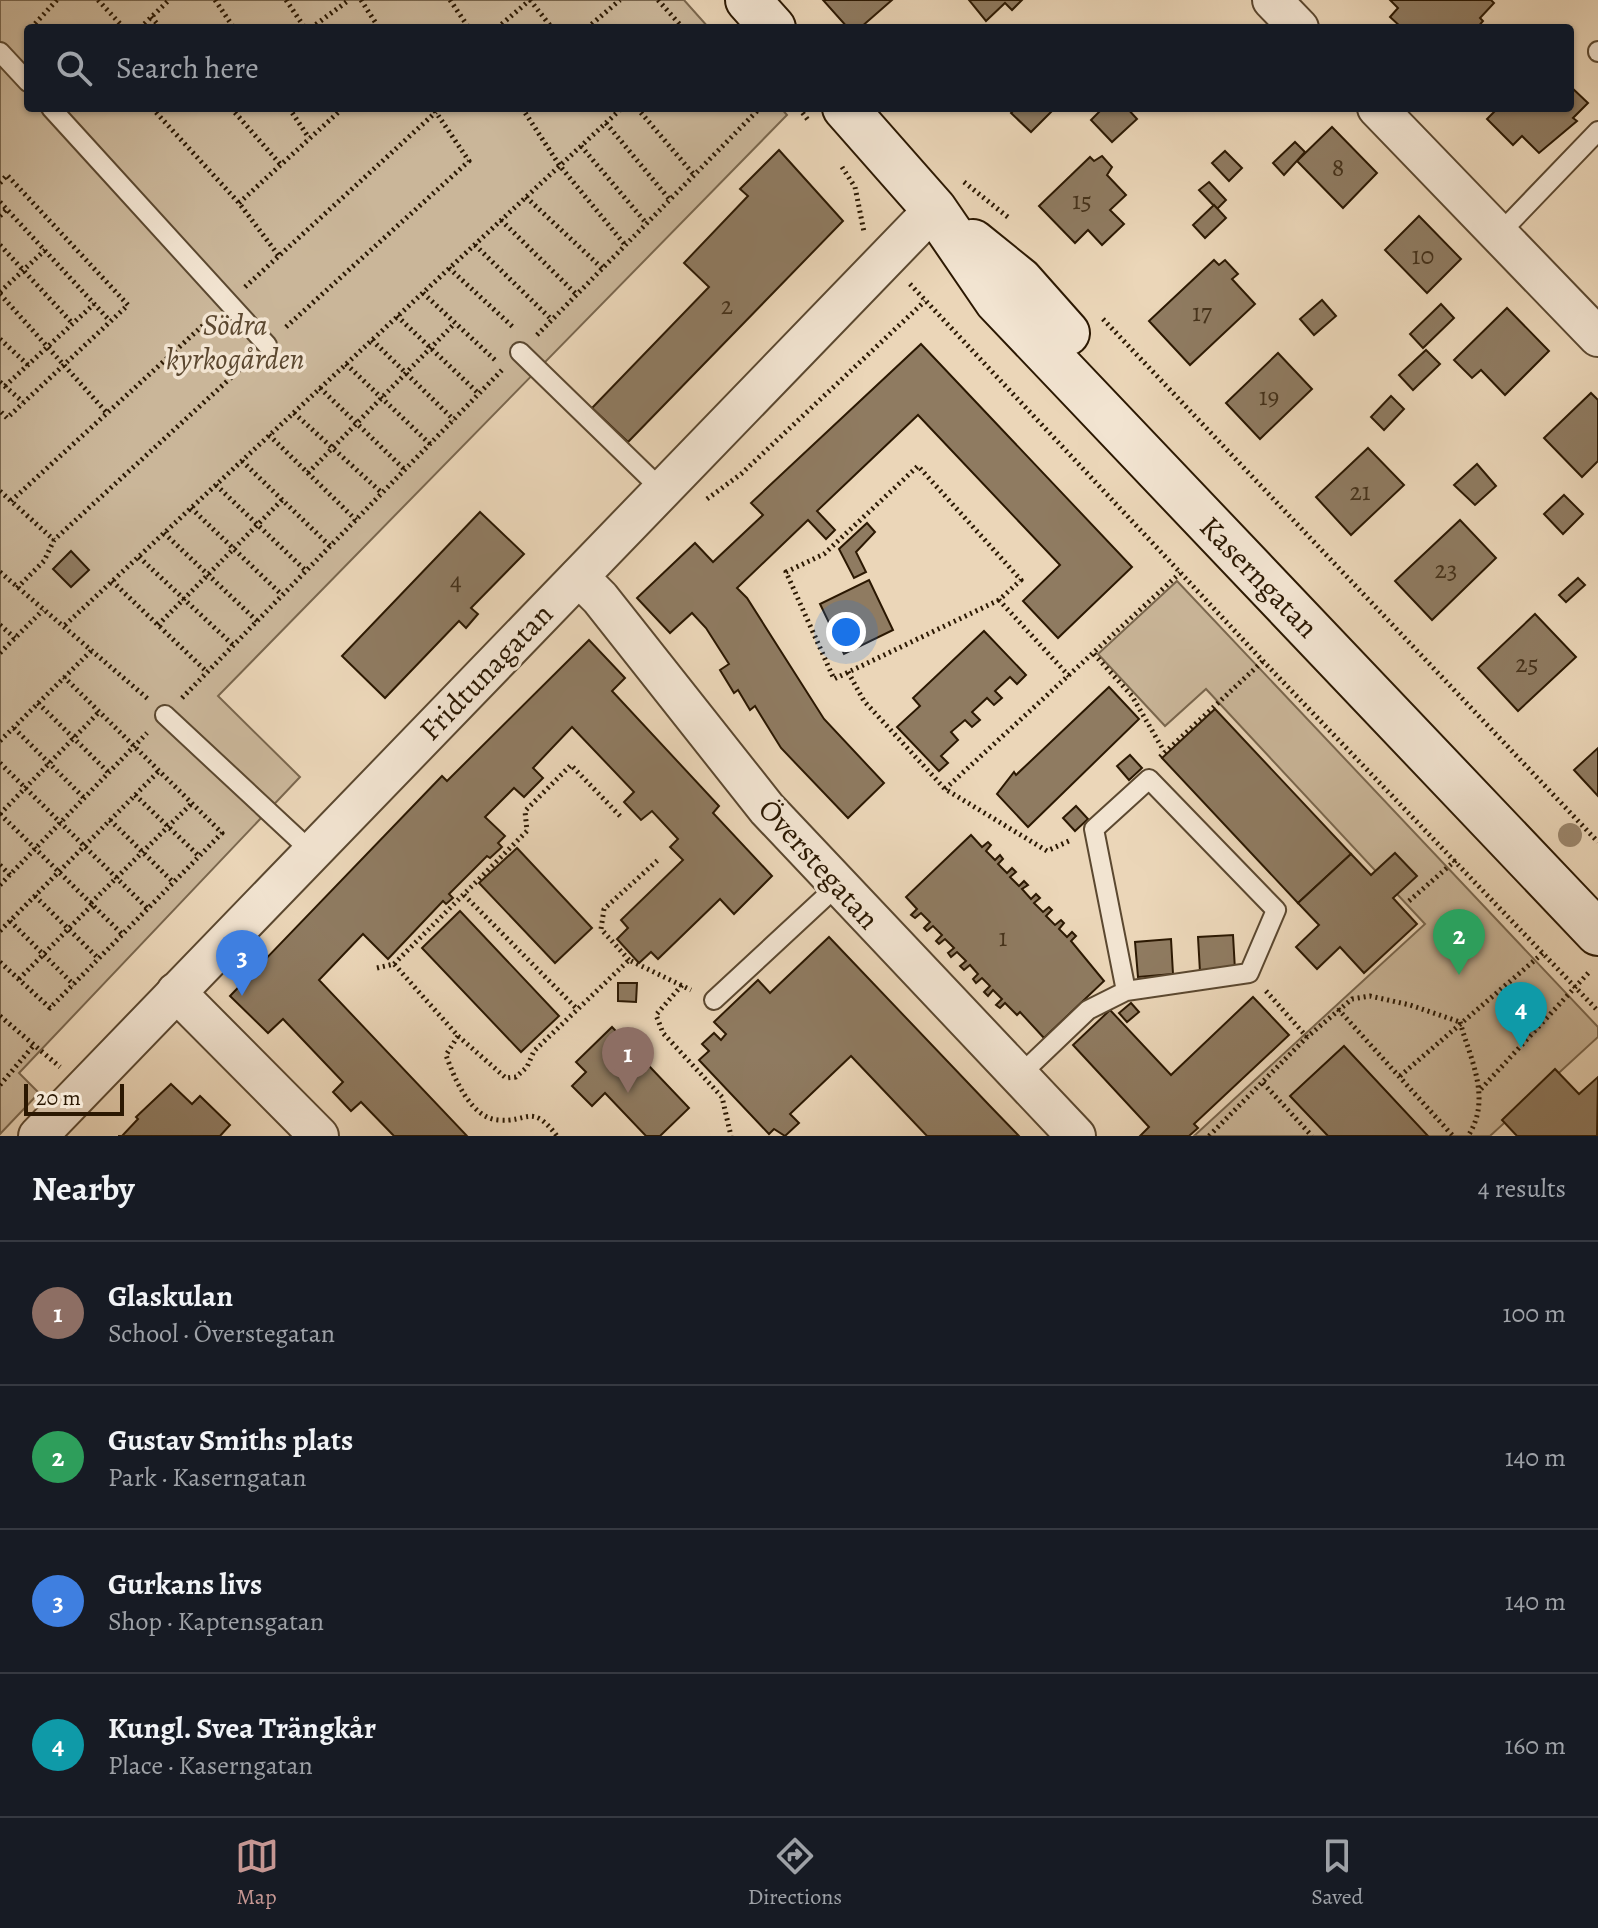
<!DOCTYPE html>
<html lang="en">
<head>
<meta charset="utf-8">
<style>
	body { margin:0; font-family:Alegreya,serif; background:#20242c; color:#f1f3f6 }
	.scale { position:absolute; left:24px; bottom:20px; width:100px; box-sizing:border-box; padding-left:8px; border:4px solid #2b1802; border-top:0; font-size:22px; line-height:28px; white-space:nowrap; color:#2b1802; -webkit-text-stroke:6px #f2e4d1; paint-order:stroke }
	.you { position:absolute; left:846px; top:632px; width:28px; height:28px; margin:-20px; border:6px solid #fff; border-radius:50%; background:#1a73e8; box-shadow:0 0 0 12px #1a73e833 }
	.badge { display:grid; place-items:center; width:52px; height:52px; border-radius:50%; background:#c59692; color:#fff; font-size:26px; font-weight:700 }
	.pin { position:absolute; translate:-50% -66px; filter:drop-shadow(0 2px 4px #0008) }
	.pin::after { content:''; position:absolute; top:42px; width:28px; height:24px; background:inherit; clip-path:polygon(0 0,100% 0,50% 100%) }
	.list { margin:0; padding:0; list-style:none }
	h2 { display:flex; justify-content:space-between; align-items:center; height:104px; margin:0; padding:0 32px; font-size:34px }
	h2 small { font-size:26px; font-weight:400; color:#9ea1a6 }
	.list li { display:grid; grid-template-columns:52px 1fr auto; gap:24px; align-items:center; box-sizing:border-box; height:144px; padding:0 32px; border-top:2px solid #363941 }
	.list b { display:block; font-size:30px; white-space:nowrap }
	.list p { margin:0; font-size:26px; white-space:nowrap; color:#9ea1a6 }
	.list em { font-size:26px; font-style:normal; color:#9ea1a6 }
	.icon { flex:none; width:44px; height:44px; fill:none; stroke:currentColor; stroke-width:2; stroke-linecap:round; stroke-linejoin:round }
	.map { position:relative; flex:none; width:1598px; height:1136px; overflow:hidden }
	.search { position:absolute; background:#171b24; box-shadow:0 2px 6px #0004; left:24px; right:24px; top:24px; height:88px; display:flex; align-items:center; gap:20px; box-sizing:border-box; padding:0 28px; border-radius:8px; color:#9ea1a6; font-size:30px }
	.sheet { height:680px; background:#171b24 }
	nav { display:flex; justify-content:space-around; align-items:center; box-sizing:border-box; height:112px; border-top:2px solid #363941; background:#171b24; font-size:22px; color:#9ea1a6 }
	nav a { display:grid; justify-items:center; gap:4px }
	nav .on { color:#c59692 }
	.map>svg:first-child { display:block }
	.green { fill:#cab699; stroke:#7a674e; stroke-width:2 }
	.building { fill:#8f7b61; stroke:#2b1802; stroke-width:2 }
	.lines { fill:none; stroke-linecap:round; stroke-linejoin:round }
	.service-casing { stroke:#5b4830; stroke-width:22 }
	.minor-casing { stroke:#5b4830; stroke-width:42 }
	.secondary-casing { stroke:#2b1802; stroke-width:48 }
	.path { stroke:#2b1802; stroke-width:5; stroke-dasharray:2 4; stroke-linecap:butt }
	.service { stroke:#f2e4d1; stroke-width:18 }
	.minor { stroke:#f2e4d1; stroke-width:38 }
	.secondary { stroke:#f2e4d1; stroke-width:44 }
	.tree { fill:#9c876d }
	.labels { text-anchor:middle; stroke-width:7; stroke-linejoin:round; paint-order:stroke }
	.number-label { font-size:26px; fill:#44311a }
	.park-label { font-size:30px; font-style:italic; fill:#5b472f; stroke:#f2e4d1 }
	.street-label { font-size:30px; fill:#2b1802; stroke:#f2e4d1 }
</style>
</head>
<body>
<div class="map">
<svg width="1598" height="1136" viewBox="0 0 1598 1136">
	<rect width="100%" height="100%" fill="#ebd6b8"/>
	<filter id="stains"><feTurbulence type="fractalNoise" baseFrequency=".0025" numOctaves="4"/><feColorMatrix values="0 0 0 0 .2 0 0 0 0 .09 0 0 0 0 .02 0 0 0 .5 -.17"/></filter>
	<radialGradient id="worn" r=".72"><stop offset=".6" stop-color="#630" stop-opacity="0"/><stop offset="1" stop-color="#630" stop-opacity=".3"/></radialGradient>
	<g class="green">
		<polygon points="0,0 684,0 709,28 28,28 28,108 781,108 787,115 218,696 300,777 19,1073 39,1093 0,1134"/>
		<polygon points="1177,581 1598,1027 1598,1037 1490,1136 1194,1136 1425,924 1206,689 1165,726 1098,654"/>
	</g>
	<g class="building">
		<polygon points="823,0 892,0 860,28 848,28"/>
		<polygon points="969,0 1022,0 1012,10 1005,3 986,21"/>
		<polygon points="1390,0 1491,0 1494,3 1480,18 1483,21 1477,28 1402,28 1390,17 1398,8"/>
		<polygon points="1570,86 1588,103 1573,118 1577,121 1539,153 1522,136 1513,145 1487,119 1495,111 1492,108 1570,108"/>
		<polygon points="1016,108 1055,108 1031,132 1011,113"/>
		<polygon points="1103,108 1127,108 1137,119 1112,142 1091,120"/>
		<polygon points="1332,127 1377,173 1343,208 1297,161"/>
		<polygon points="1295,142 1305,152 1284,175 1273,163"/>
		<polygon points="779,150 843,221 628,442 592,408 709,287 684,263 748,196 740,189"/>
		<polygon points="1225,151 1242,168 1229,181 1212,163"/>
		<polygon points="1102,156 1112,167 1107,175 1126,195 1110,210 1124,224 1102,245 1088,230 1075,243 1039,206 1090,157 1094,161"/>
		<polygon points="1209,182 1226,200 1217,209 1199,190"/>
		<polygon points="1214,205 1226,218 1205,238 1193,225"/>
		<polygon points="1419,216 1461,259 1427,293 1385,250"/>
		<polygon points="1214,260 1219,265 1225,260 1238,274 1232,279 1255,304 1190,365 1149,321"/>
		<polygon points="1322,300 1336,316 1314,335 1300,319"/>
		<polygon points="1441,304 1454,318 1423,348 1410,334"/>
		<polygon points="1507,308 1549,351 1505,395 1481,370 1472,378 1454,360"/>
		<polygon points="921,344 1132,567 1058,638 1023,601 1060,565 918,415 817,511 835,530 826,539 808,520 737,588 747,598 824,719 884,783 848,818 781,748 755,706 750,710 738,690 734,693 720,670 729,664 706,628 692,613 670,633 637,598 695,543 713,562 763,515 751,503"/>
		<polygon points="1426,350 1440,364 1413,390 1399,375"/>
		<polygon points="1278,353 1312,389 1260,439 1226,403"/>
		<polygon points="1591,393 1598,400 1598,461 1582,477 1544,438"/>
		<polygon points="1391,396 1404,409 1384,430 1371,417"/>
		<polygon points="1368,448 1404,485 1351,535 1316,497"/>
		<polygon points="1477,464 1496,486 1475,505 1454,485"/>
		<polygon points="1564,495 1583,514 1563,534 1544,514"/>
		<polygon points="480,512 524,554 471,608 478,614 466,628 459,621 385,698 342,656"/>
		<polygon points="1460,520 1496,558 1432,620 1395,581"/>
		<polygon points="867,523 875,532 856,552 866,572 854,578 839,549"/>
		<polygon points="71,551 89,570 71,587 53,569"/>
		<polygon points="1578,578 1585,585 1566,602 1559,595"/>
		<polygon points="869,580 893,630 844,654 820,604"/>
		<polygon points="1535,614 1576,657 1518,711 1478,668"/>
		<polygon points="984,631 1026,675 1017,684 1010,677 995,691 1002,698 994,705 987,698 972,712 980,720 972,727 965,720 951,732 958,740 941,756 948,763 939,771 897,727 920,706 913,698"/>
		<polygon points="589,640 625,678 612,691 719,806 713,813 772,876 734,914 720,899 658,959 651,952 639,963 617,939 628,928 621,920 683,860 670,847 678,839 652,811 641,820 624,802 634,792 572,727 533,768 543,778 524,797 514,788 485,817 505,836 498,843 502,847 490,858 487,856 449,894 453,898 446,904 443,901 388,959 363,934 319,980 467,1136 394,1136 361,1102 351,1111 333,1092 343,1082 283,1019 268,1033 230,996 442,776 447,781"/>
		<polygon points="1109,687 1139,719 1028,827 997,794 1014,772 1016,775"/>
		<polygon points="1215,709 1351,854 1298,903 1162,758"/>
		<polygon points="1598,748 1598,796 1574,770"/>
		<polygon points="1130,755 1142,768 1129,780 1117,766"/>
		<polygon points="1076,806 1088,819 1075,831 1063,818"/>
		<polygon points="971,835 982,847 988,842 991,845 986,851 995,860 1000,855 1003,859 998,864 1007,873 1012,868 1016,872 1010,877 1019,886 1024,881 1028,885 1022,889 1031,899 1036,894 1040,898 1034,903 1043,912 1049,907 1052,910 1046,916 1055,925 1061,920 1064,923 1059,929 1067,937 1072,932 1076,936 1071,941 1104,981 1044,1038 1020,1012 1017,1015 1005,1003 1000,1008 996,1005 1002,999 993,990 988,996 984,992 990,986 982,978 976,983 973,979 978,974 970,965 964,970 960,966 966,961 957,952 951,957 948,953 954,948 945,939 939,944 936,941 942,935 933,926 927,931 924,928 930,922 921,913 915,918 911,915 917,909 906,897"/>
		<polygon points="517,848 592,928 555,963 479,883"/>
		<polygon points="1395,853 1417,876 1393,898 1417,924 1364,973 1340,947 1317,969 1296,947 1319,925 1298,903 1351,854 1371,875"/>
		<polygon points="460,911 559,1016 521,1052 422,948"/>
		<polygon points="1233,935 1235,970 1200,972 1198,937"/>
		<polygon points="829,937 990,1106 1019,1136 927,1136 851,1056 790,1114 799,1123 785,1136 774,1129 769,1134 699,1060 709,1051 702,1044 714,1033 721,1040 726,1034 714,1022 758,980 770,993"/>
		<polygon points="1171,939 1173,974 1138,977 1135,942"/>
		<polygon points="618,983 637,983 636,1002 618,1001"/>
		<polygon points="1253,997 1289,1035 1194,1124 1198,1128 1189,1136 1140,1136 1149,1127 1073,1045 1110,1010 1171,1075"/>
		<polygon points="1131,1003 1139,1012 1127,1022 1119,1013"/>
		<polygon points="612,1027 689,1108 660,1136 646,1136 605,1093 592,1106 572,1086 586,1072 576,1062"/>
		<polygon points="1344,1046 1428,1136 1328,1136 1290,1096"/>
		<polygon points="1555,1069 1579,1094 1598,1077 1597,1136 1517,1136 1502,1120"/>
		<polygon points="171,1084 192,1104 200,1096 230,1125 220,1136 118,1136 122,1136 138,1119 136,1117"/>
	</g>
	<g class="lines">
		<g class="service-casing">
			<g id="service">
				<polyline points="1598,51 1598,52"/>
				<polyline points="0,52 28,82"/>
				<polyline points="51,108 267,345"/>
				<polyline points="1499,234 1598,131"/>
				<polyline points="520,352 662,490"/>
				<polyline points="165,715 312,852"/>
				<polyline points="714,1000 837,886"/>
				<polyline points="1020,1075 1088,1010 1126,991 1094,829 1149,779 1276,910 1249,973 1126,991"/>
			</g>
		</g>
		<g class="minor-casing">
			<g id="minor">
				<polyline points="1272,0 1299,28"/>
				<polyline points="1377,108 1598,337"/>
				<polyline points="579,577 600,598 767,809 1076,1136"/>
				<polyline points="176,992 319,1136"/>
				<polyline points="38,1136 934,209"/>
			</g>
		</g>
		<g class="secondary-casing">
			<g id="secondary">
				<polyline points="748,0 773,28"/>
				<polyline points="845,108 934,209 997,301 1598,933"/>
				<polyline points="973,242 1020,280 1067,333"/>
			</g>
		</g>
		<g class="path">
			<polyline points="98,0 124,28"/>
			<polyline points="215,0 234,28"/>
			<polyline points="286,0 305,28"/>
			<polyline points="361,0 379,28"/>
			<polyline points="450,0 469,28"/>
			<polyline points="530,0 552,28"/>
			<polyline points="658,0 683,28"/>
			<polyline points="151,17 161,28"/>
			<polyline points="31,28 57,0"/>
			<polyline points="140,28 169,0"/>
			<polyline points="311,28 349,0"/>
			<polyline points="497,28 530,0"/>
			<polyline points="587,28 620,0"/>
			<polyline points="152,108 239,203 279,256"/>
			<polyline points="231,108 281,165"/>
			<polyline points="289,108 309,138"/>
			<polyline points="522,108 560,166 626,246"/>
			<polyline points="637,108 695,176"/>
			<polyline points="799,108 808,120"/>
			<polyline points="606,123 670,200"/>
			<polyline points="581,146 647,224"/>
			<polyline points="842,167 855,187 864,232"/>
			<polyline points="964,182 1009,218"/>
			<polyline points="0,183 7,175 128,305 7,418 0,411"/>
			<polyline points="526,197 603,269"/>
			<polyline points="0,202 110,321"/>
			<polyline points="239,203 343,108"/>
			<polyline points="0,216 7,209"/>
			<polyline points="501,220 577,295"/>
			<polyline points="0,245 73,324"/>
			<polyline points="475,245 552,320"/>
			<polyline points="449,268 514,328"/>
			<polyline points="910,284 1263,661 1598,1011"/>
			<polyline points="245,287 436,112"/>
			<polyline points="0,292 45,250"/>
			<polyline points="423,293 495,360"/>
			<polyline points="0,294 107,413"/>
			<polyline points="397,316 479,394"/>
			<polyline points="1103,319 1598,842"/>
			<polyline points="286,327 469,161 433,108"/>
			<polyline points="537,335 760,108"/>
			<polyline points="0,339 28,365"/>
			<polyline points="372,340 454,420"/>
			<polyline points="346,364 430,444"/>
			<polyline points="0,382 23,402"/>
			<polyline points="5,386 94,304"/>
			<polyline points="320,388 405,470"/>
			<polyline points="294,413 382,493"/>
			<polyline points="269,435 356,520"/>
			<polyline points="242,461 330,546"/>
			<polyline points="308,473 455,323"/>
			<polyline points="216,485 306,571"/>
			<polyline points="0,491 54,540"/>
			<polyline points="707,499 741,474 925,301"/>
			<polyline points="11,501 211,318"/>
			<polyline points="191,508 282,595"/>
			<polyline points="164,533 257,621"/>
			<polyline points="139,557 233,645"/>
			<polyline points="0,572 148,699"/>
			<polyline points="112,581 207,672"/>
			<polyline points="17,588 44,561 54,540 249,361"/>
			<polyline points="999,600 834,679 786,572 824,554 918,466 1021,580 999,600 1069,676"/>
			<polyline points="0,625 15,638"/>
			<polyline points="65,625 622,108"/>
			<polyline points="158,625 282,500"/>
			<polyline points="0,653 43,610"/>
			<polyline points="1094,654 1132,696 1164,751"/>
			<polyline points="848,672 864,701 945,789 1047,851 1071,840"/>
			<polyline points="182,698 502,370"/>
			<polyline points="38,703 109,773"/>
			<polyline points="14,728 84,798"/>
			<polyline points="0,741 92,650"/>
			<polyline points="1160,757 1263,661"/>
			<polyline points="0,763 148,909"/>
			<polyline points="945,789 1180,573"/>
			<polyline points="135,795 199,856"/>
			<polyline points="0,814 123,935"/>
			<polyline points="0,814 99,712"/>
			<polyline points="110,820 174,883"/>
			<polyline points="0,865 10,875"/>
			<polyline points="0,885 147,733"/>
			<polyline points="464,895 577,1009"/>
			<polyline points="35,896 99,959"/>
			<polyline points="1409,901 1456,860"/>
			<polyline points="91,903 192,803"/>
			<polyline points="10,921 74,985"/>
			<polyline points="0,931 159,771"/>
			<polyline points="629,960 601,929 604,909 658,860"/>
			<polyline points="0,962 50,1008 222,833 64,677"/>
			<polyline points="394,964 527,831 525,811 571,765 622,818"/>
			<path d="M377,968L394,964L458,1036L446,1055C454,1078 471,1118 498,1120C528,1123 531,1102 557,1136"/>
			<polyline points="19,979 92,905"/>
			<polyline points="682,985 656,1015 663,1033 722,1097 731,1136"/>
			<polyline points="1266,991 1307,1037"/>
			<polyline points="1338,1009 1453,1136"/>
			<polyline points="0,1016 60,1067"/>
			<path d="M1460,1022C1471,1061 1492,1099 1468,1136"/>
			<polyline points="458,1036 506,1078 516,1077 527,1067 534,1051 629,960 691,990"/>
			<polyline points="1400,1076 1543,953"/>
			<polyline points="1263,1083 1312,1136"/>
			<polyline points="0,1085 34,1045"/>
			<polyline points="1481,1089 1591,970"/>
			<polyline points="1209,1136 1307,1037 1352,999 1370,996 1410,1005 1460,1022"/>
		</g>
		<use href="#service" class="service"/>
		<use href="#minor" class="minor"/>
		<use href="#secondary" class="secondary"/>
	</g>
	<circle class="tree" cx="1570" cy="835" r="12"/>
	<g class="labels">
		<g class="number-label">
			<text x="1338" y="176">8</text>
			<text x="1082" y="209">15</text>
			<text x="1423" y="264">10</text>
			<text x="727" y="314">2</text>
			<text x="1202" y="321">17</text>
			<text x="1269" y="405">19</text>
			<text x="1360" y="500">21</text>
			<text x="1446" y="578">23</text>
			<text x="456" y="590">4</text>
			<text x="1527" y="672">25</text>
			<text x="1003" y="946">1</text>
		</g>
		<g class="park-label">
			<text x="235" y="335">Södra<tspan x="235" dy="34">kyrkogården</tspan></text>
		</g>
		<g class="street-label">
			<text transform="translate(1259 577) rotate(46)" y="10">Kaserngatan</text>
			<text transform="translate(486 672) rotate(-46)" y="10">Fridtunagatan</text>
			<text transform="translate(819 864) rotate(48)" y="10">Överstegatan</text>
		</g>
	</g>
	<rect width="100%" height="100%" filter="url(#stains)"/>
	<rect width="100%" height="100%" fill="url(#worn)"/>
</svg>
<div class="scale">20 m</div>
<div class="you"></div>
<div class="pin badge" style="left:628px;top:1093px;background:#8d6e63">1</div>
<div class="pin badge" style="left:1459px;top:975px;background:#2e9e5b">2</div>
<div class="pin badge" style="left:242px;top:996px;background:#3f7fe0">3</div>
<div class="pin badge" style="left:1521px;top:1048px;background:#0f9aa8">4</div>
<div class="search"><svg class="icon" aria-label="search" viewBox="0 0 24 24"><circle cx="10" cy="10" r="6"/><path d="M15 15l6 6"/></svg>Search here</div>
</div>
<section class="sheet">
<h2>Nearby<small>4 results</small></h2>
<ul class="list">
<li><span class="badge" style="background:#8d6e63">1</span><div><b>Glaskulan</b><p>School · Överstegatan</p></div><em>100 m</em></li>
<li><span class="badge" style="background:#2e9e5b">2</span><div><b>Gustav Smiths plats</b><p>Park · Kaserngatan</p></div><em>140 m</em></li>
<li><span class="badge" style="background:#3f7fe0">3</span><div><b>Gurkans livs</b><p>Shop · Kaptensgatan</p></div><em>140 m</em></li>
<li><span class="badge" style="background:#0f9aa8">4</span><div><b>Kungl. Svea Trängkår</b><p>Place · Kaserngatan</p></div><em>160 m</em></li>
</ul>
</section>
<nav>
<a class="on"><svg class="icon" aria-label="map" viewBox="0 0 24 24"><path d="M3 6l6-2 6 2 6-2v14l-6 2-6-2-6 2zM9 4v14M15 6v14"/></svg>Map</a>
<a><svg class="icon" aria-label="directions" viewBox="0 0 24 24"><path d="M12 3l9 9-9 9-9-9zM9 14v-3h6M13 9l2 2-2 2"/></svg>Directions</a>
<a><svg class="icon" aria-label="saved" viewBox="0 0 24 24"><path d="M7 4h10v16l-5-4-5 4z"/></svg>Saved</a>
</nav>
</body>
</html>
